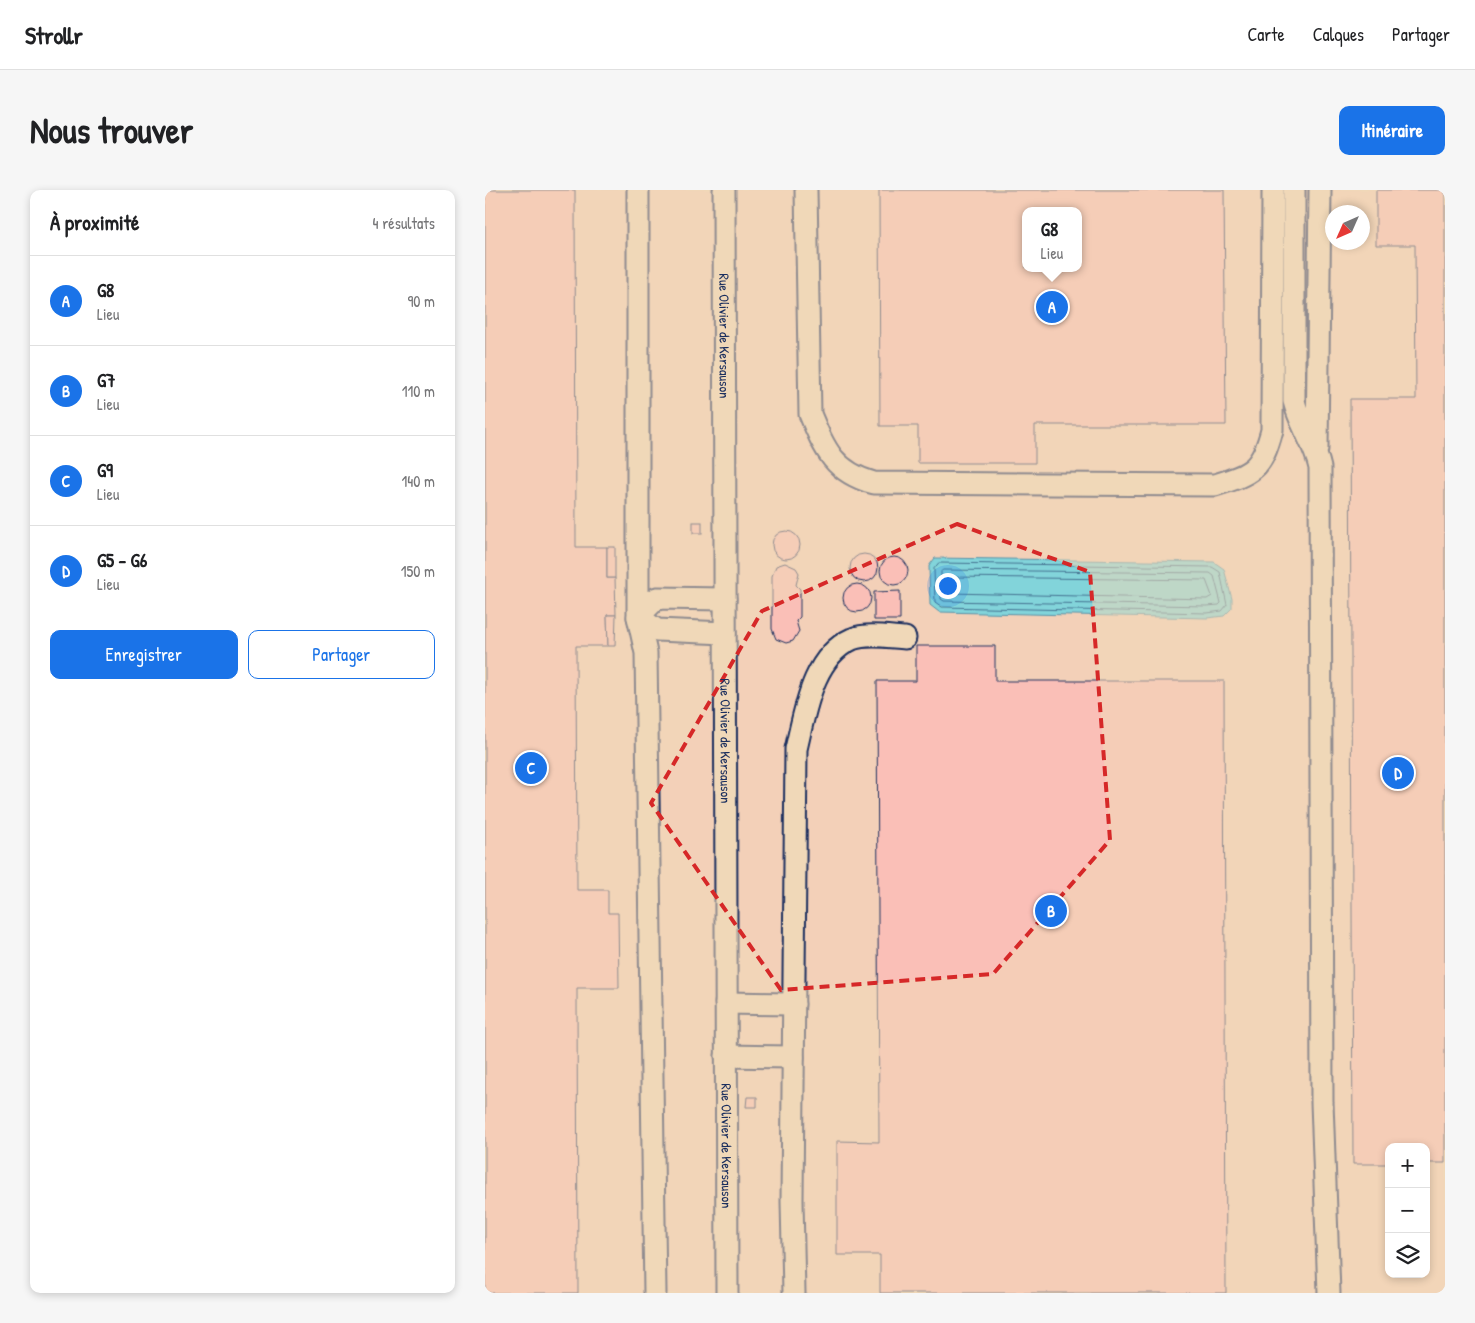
<!DOCTYPE html>
<html lang="fr">
<head>
<meta charset="utf-8">
<style>
	body { margin:0; font-family:"Patrick Hand",sans-serif; background:#f6f6f6; color:#202124 }
	.controls { position:absolute; right:15px; bottom:15px; display:grid; overflow:hidden; border-radius:10px; box-shadow:0 2px 8px #0003 }
	.controls button { width:45px; height:45px; display:grid; place-items:center; padding:0; border:0; border-bottom:1px solid #e0e0e0; background:#fff; color:#202124; font:25px sans-serif }
	.compass { position:absolute; left:840px; top:15px; width:45px; height:45px; border-radius:50%; background:#fff; box-shadow:0 2px 8px #0003; rotate:225deg }
	.you { position:absolute; left:462px; top:395px; width:18px; height:18px; margin:-12px; border:4px solid #fff; border-radius:50%; background:#1a73e8; box-shadow:0 0 0 8px #1a73e833 }
	.badge { display:grid; place-items:center; width:32px; height:32px; border-radius:50%; background:#1a73e8; color:#fff; font-size:16px; font-weight:700 }
	.pin { position:absolute; translate:-50% -50%; border:2px solid #fff; box-shadow:0 1px 5px #0006 }
	.popup { position:absolute; left:537px; top:17px; width:60px; height:65px; box-sizing:border-box; display:grid; place-content:center; border-radius:10px; background:#fff; filter:drop-shadow(0 1px 4px #0005); font-size:16px; white-space:nowrap; color:#757577 }
	.popup b { font-size:19px; color:#202124 }
	.popup::after { content:''; position:absolute; left:50%; top:100%; margin-left:-10px; border:10px solid transparent; border-top-color:#fff }
	.list { margin:0; padding:0; list-style:none }
	h2 { display:flex; justify-content:space-between; align-items:center; height:65px; margin:0; padding:0 20px; font-size:21px }
	h2 small { font-size:16px; font-weight:400; color:#757577 }
	.list li { display:grid; grid-template-columns:32px 1fr auto; gap:15px; align-items:center; box-sizing:border-box; height:90px; padding:0 20px; border-top:1px solid #e0e0e0 }
	.list b { display:block; font-size:19px; white-space:nowrap }
	.list p { margin:0; font-size:16px; white-space:nowrap; color:#757577 }
	.list em { font-size:16px; font-style:normal; color:#757577 }
	.actions { display:flex; gap:10px; padding:15px 20px }
	.actions a { flex:1; padding:11px 0; border:1px solid #1a73e8; border-radius:10px; text-align:center; font-size:18px; color:#1a73e8 }
	.actions .main { background:#1a73e8; color:#fff }
	.icon { flex:none; width:28px; height:28px; fill:none; stroke:currentColor; stroke-width:2; stroke-linecap:round; stroke-linejoin:round }
	.map { position:relative; flex:none; width:960px; height:1103px; overflow:hidden; border-radius:10px }
	header { display:flex; align-items:center; gap:30px; box-sizing:border-box; height:70px; padding:0 25px; background:#fff; border-bottom:1px solid #e0e0e0 }
	header strong { font-size:24px }
	nav { display:flex; gap:28px; margin-inline-start:auto; font-size:18px }
	.intro { display:flex; align-items:center; justify-content:space-between; box-sizing:border-box; height:120px; padding:0 30px }
	h1 { margin:0; font-size:35px }
	.button { padding:12px 22px; border-radius:10px; background:#1a73e8; color:#fff; font-size:18px; font-weight:700 }
	main { display:flex; gap:30px; padding:0 30px }
	aside { flex:1; background:#fff; border-radius:10px; box-shadow:0 2px 8px #0003 }
	.map>svg:first-child { display:block }
	.built { fill:#f3d0b8; fill-rule:evenodd }
	.water { fill:#82d4da; stroke:#5992a8 }
	.lines { fill:none; stroke-linecap:round; stroke-linejoin:round }
	.shore { stroke:#447190; stroke-width:1 }
	.building { fill:#fabfb7; stroke:#1b2f5e; fill-rule:evenodd }
	.minor-casing { stroke:#1b2f5e; stroke-width:25 }
	.minor { stroke:#f0d8b8; stroke-width:21 }
	.marked { fill:none; stroke:#d62828; stroke-width:4; stroke-dasharray:10 6; stroke-linejoin:round }
	.labels { text-anchor:middle; stroke-width:5; stroke-linejoin:round; paint-order:stroke }
	.street-label { font-size:14px; fill:#1b2f5e; stroke:#f0d8b8 }
</style>
</head>
<body>
<header>
<strong>Strollr</strong>
<nav><a>Carte</a><a>Calques</a><a>Partager</a></nav>
</header>
<div class="intro"><h1>Nous trouver</h1><a class="button">Itinéraire</a></div>
<main>
<aside>
<h2>À proximité<small>4 résultats</small></h2>
<ul class="list">
<li><span class="badge">A</span><div><b>G8</b><p>Lieu</p></div><em>90 m</em></li>
<li><span class="badge">B</span><div><b>G7</b><p>Lieu</p></div><em>110 m</em></li>
<li><span class="badge">C</span><div><b>G9</b><p>Lieu</p></div><em>140 m</em></li>
<li><span class="badge">D</span><div><b>G5 - G6</b><p>Lieu</p></div><em>150 m</em></li>
</ul>
<div class="actions"><a class="main">Enregistrer</a><a>Partager</a></div>
</aside>
<div class="map">
<svg width="960" height="1103" viewBox="0 0 960 1103">
	<rect width="100%" height="100%" fill="#f0d8b8"/>
	<filter id="ink" filterUnits="userSpaceOnUse"><feTurbulence type="fractalNoise" baseFrequency=".02" numOctaves="2"/><feDisplacementMap in="SourceGraphic" scale="10" xChannelSelector="R" yChannelSelector="G"/><feConvolveMatrix kernelMatrix="1 2 1 2 8 2 1 2 1" color-interpolation-filters="sRGB"/></filter>
	<g filter="url(#ink)">
		<path class="built" d="M0,0H960V1103H0ZM541,21H593V78H541ZM848,22H878V52H848ZM904,957H941V1084H904Z"/>
		<polygon class="water" points="450,368 729,372 739,379 747,409 747,418 739,426 722,428 454,422 445,415 444,376"/>
		<g class="lines">
			<g class="shore">
				<polygon points="454,373 727,377 735,382 742,415 737,421 722,423 457,417 450,412 449,379"/>
				<polygon points="458,380 725,383 729,386 736,413 734,415 722,416 459,411 456,409 456,382"/>
				<polygon points="466,387 721,390 727,406 722,409 466,403 463,390"/>
			</g>
		</g>
		<g class="building">
			<polygon points="0,0 90,0 91,357 122,357 122,388 130,388 131,425 122,425 123,456 91,456 92,700 123,700 123,723 133,723 134,798 92,798 93,1103 0,1103"/>
			<path d="M394,0H739L741,235H550V273H433V236H395ZM541,21H593V78H541Z"/>
			<polygon points="891,0 960,0 960,973 941,973 941,957 904,957 904,974 868,974 865,209 931,209 930,55 891,55"/>
			<rect x="208" y="332" width="9" height="11"/>
			<circle cx="301" cy="355" r="14"/>
			<rect x="122" y="357" width="8" height="31"/>
			<circle cx="379" cy="378" r="14"/>
			<circle cx="409" cy="381" r="14"/>
			<polygon points="300,373 311,378 314,383 311,395 315,399 315,427 311,431 314,441 308,451 301,453 291,449 287,439 287,386 291,376"/>
			<circle cx="372" cy="408" r="14"/>
			<polygon points="415,401 415,430 389,430 389,402"/>
			<polygon points="122,425 131,425 130,456 123,456"/>
			<polygon points="431,456 510,456 510,491 739,491 741,1103 395,1103 395,1065 352,1065 352,951 394,952 392,491 431,491"/>
			<polygon points="262,907 272,907 272,917 261,917"/>
		</g>
		<g class="lines">
			<g class="minor-casing">
				<g id="minor">
					<polyline points="153,0 153,427 161,463 170,1103"/>
					<path id="s1" d="M239,0L242,1103"/>
					<path d="M321,0L325,224C340,260 349,282 389,293L730,295C767,284 777,279 787,240L788,0"/>
					<path d="M809,0V211C815,235 830,254 835,278L837,912L844,1103"/>
					<polyline points="832,259 835,0"/>
					<polyline points="240,443 172,440 153,427 172,408 240,409"/>
					<polyline points="241,813 309,814"/>
					<polyline points="241,866 308,867"/>
					<path d="M309,1103L307,1011L311,559C320,522 327,467 367,449C382,443 404,447 420,448"/>
				</g>
			</g>
			<use href="#minor" class="minor"/>
		</g>
	</g>
	<path d="M0 0H960V1103H0ZM472,334L605,382L625,650L508,784L296,800L166,613L277,421Z" fill="#f0d8b8" fill-opacity=".55" fill-rule="evenodd"/>
	<path class="marked" d="M472,334L605,382L625,650L508,784L296,800L166,613L277,421Z"/>
	<g class="labels">
		<g class="street-label">
			<text dy="5" stroke="none"><textPath href="#s1" startOffset="146">Rue Olivier de Kersauson</textPath></text>
			<text dy="5" stroke="none"><textPath href="#s1" startOffset="551">Rue Olivier de Kersauson</textPath></text>
			<text dy="5" stroke="none"><textPath href="#s1" startOffset="956">Rue Olivier de Kersauson</textPath></text>
		</g>
	</g>
</svg>
<div class="controls">
<button>+</button>
<button>−</button>
<button><svg class="icon" aria-label="layers" viewBox="0 0 24 24"><path d="M12 4l9 5-9 5-9-5zM3 14l9 5 9-5"/></svg></button>
</div>
<svg class="compass" viewBox="-18 -18 36 36"><path d="M0-13l5 13h-10z" fill="#e53935"/><path d="M0 13l5-13h-10z" fill="#757577"/></svg>
<div class="you"></div>
<div class="pin badge" style="left:567px;top:117px">A</div>
<div class="popup"><b>G8</b>Lieu</div>
<div class="pin badge" style="left:566px;top:721px">B</div>
<div class="pin badge" style="left:46px;top:578px">C</div>
<div class="pin badge" style="left:913px;top:583px">D</div>
</div>
</main>
</body>
</html>
